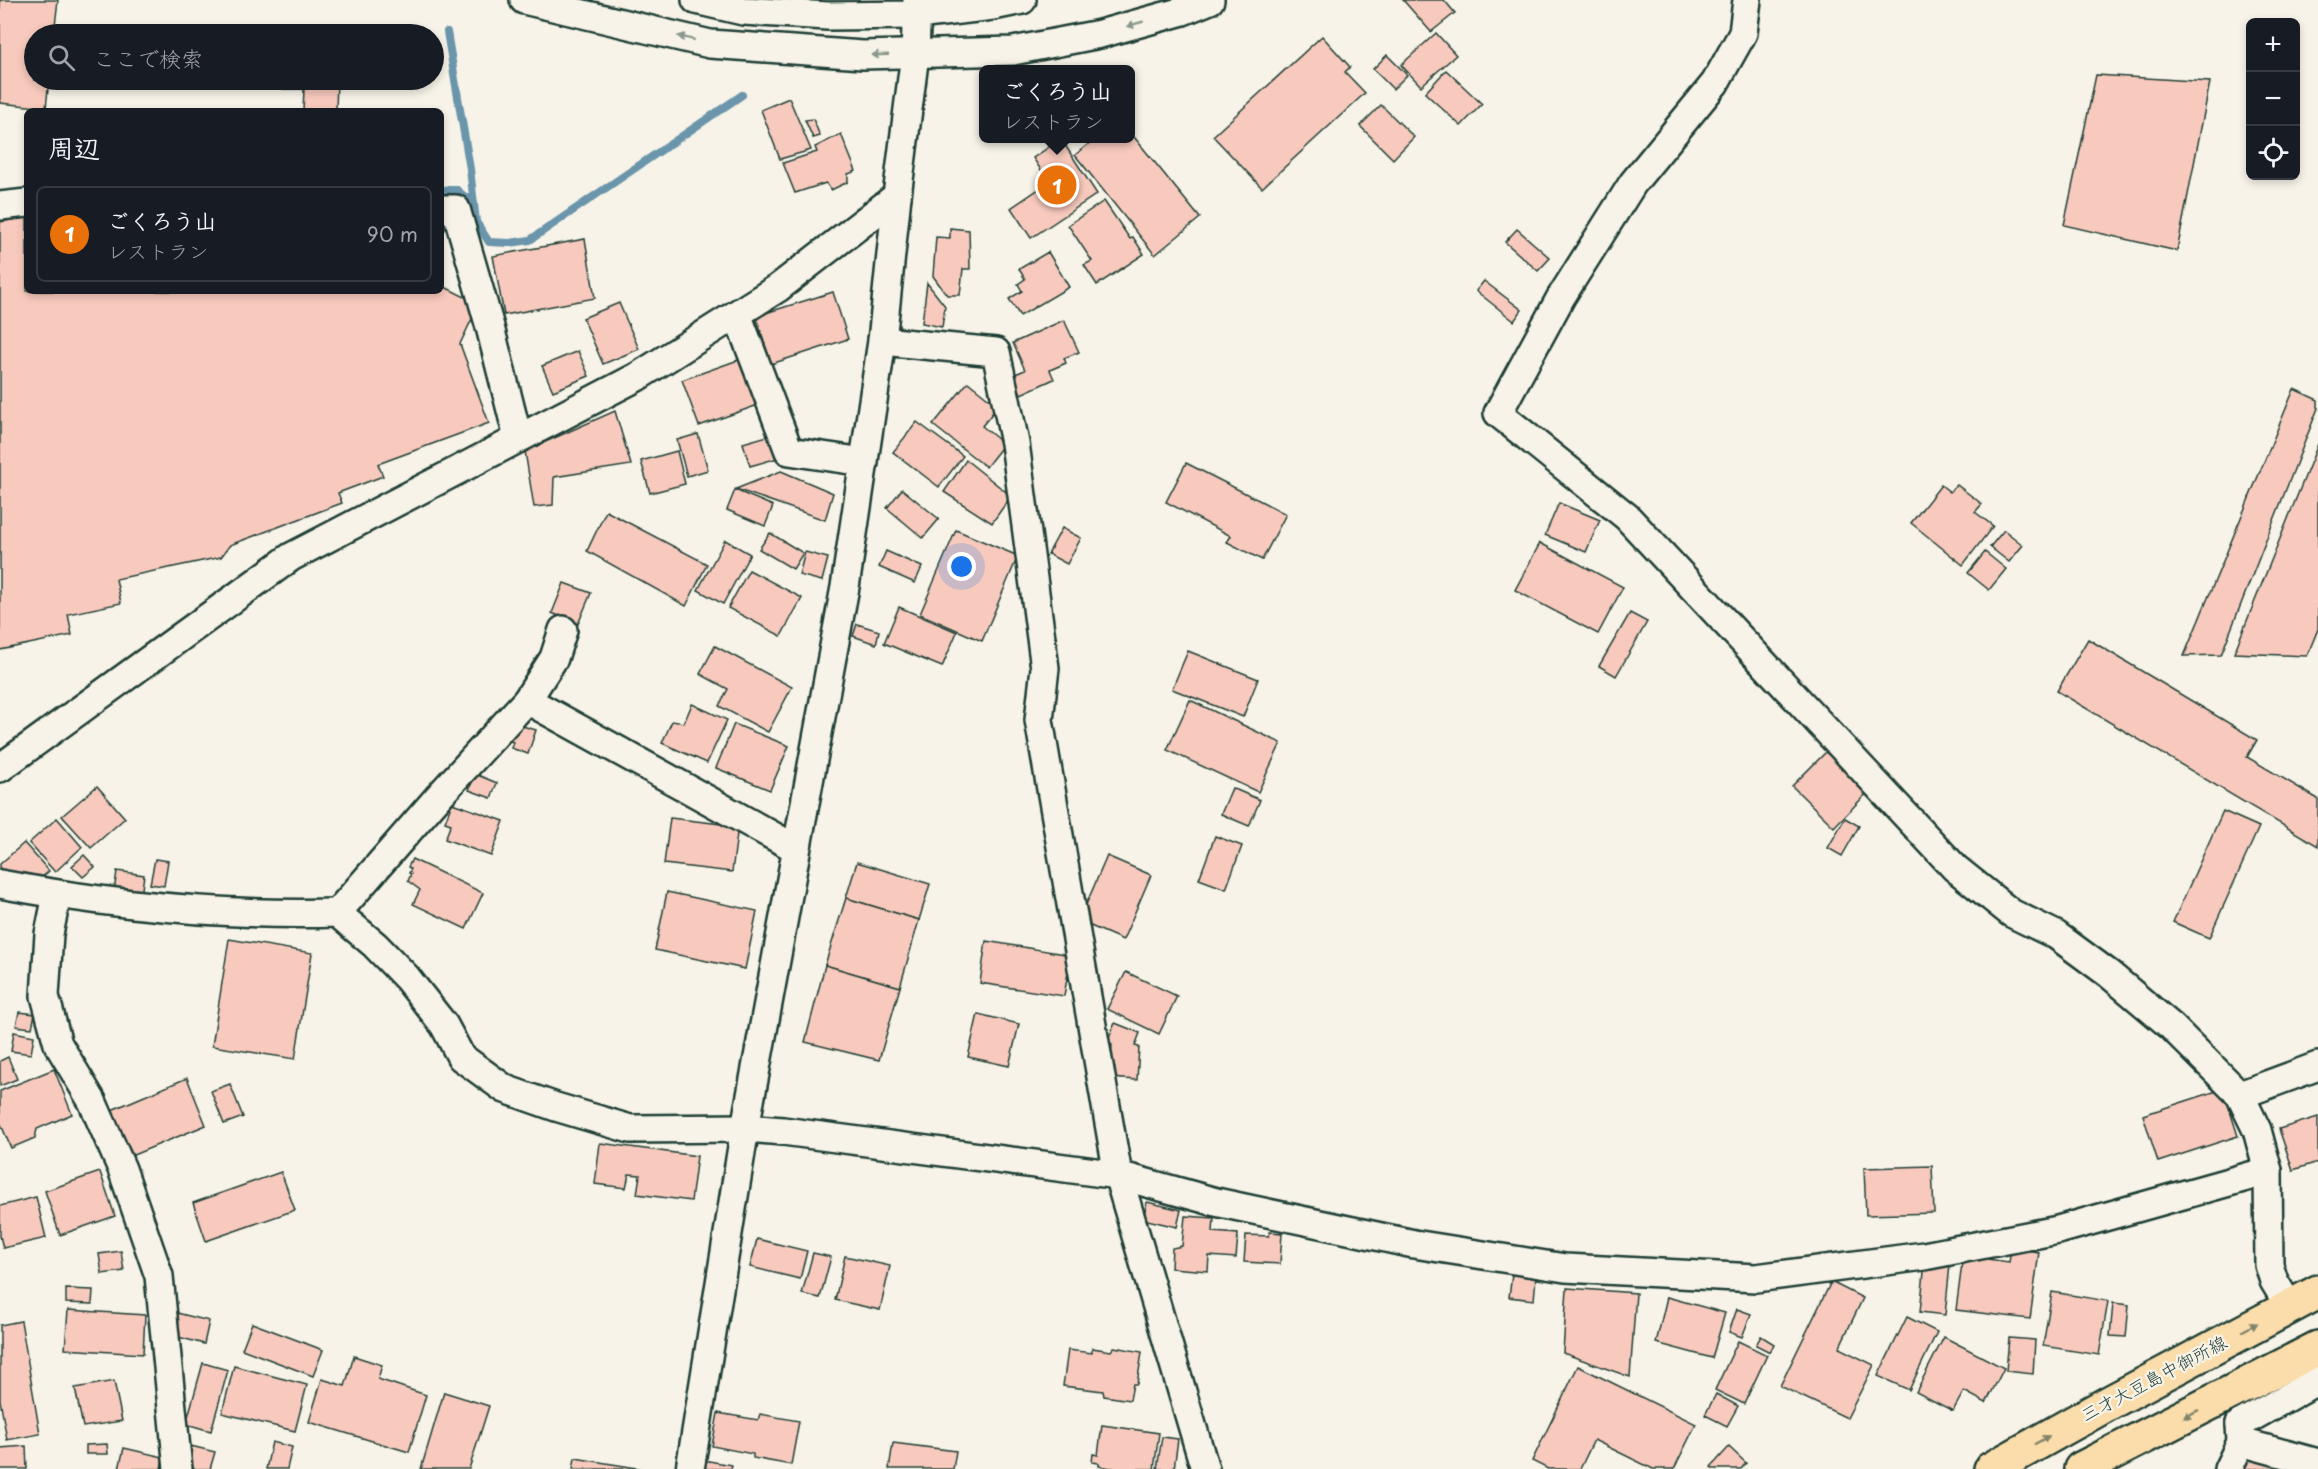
<!DOCTYPE html>
<html lang="ja">
<head>
<meta charset="utf-8">
<style>
	body { margin:0; font-family:"Playpen Sans","Klee One",sans-serif; background:#242831; color:#f1f3f6 }
	.controls { position:absolute; right:18px; top:18px; display:grid; overflow:hidden; border-radius:9px; box-shadow:0 3px 9px #0003 }
	.controls button { width:54px; height:54px; display:grid; place-items:center; padding:0; border:0; border-bottom:2px solid #363941; background:#171b24; color:#f1f3f6; font:30px sans-serif }
	.you { position:absolute; left:962px; top:567px; width:21px; height:21px; margin:-15px; border:4px solid #fff; border-radius:50%; background:#1a73e8; box-shadow:0 0 0 9px #1a73e833 }
	.badge { display:grid; place-items:center; width:39px; height:39px; border-radius:50%; background:#1a73e8; color:#fff; font-size:20px; font-weight:700 }
	.pin { position:absolute; translate:-50% -50%; border:3px solid #fff; box-shadow:0 2px 6px #0006 }
	.popup { position:absolute; left:979px; top:65px; width:156px; height:78px; box-sizing:border-box; display:grid; place-content:center; border-radius:9px; background:#171b24; filter:drop-shadow(0 2px 4px #0005); font-size:20px; white-space:nowrap; color:#9ea1a6 }
	.popup b { font-size:22px; color:#f1f3f6 }
	.popup::after { content:''; position:absolute; left:50%; top:100%; margin-left:-12px; border:12px solid transparent; border-top-color:#171b24 }
	.list { margin:0; padding:0; list-style:none }
	h2 { display:flex; justify-content:space-between; align-items:center; height:78px; margin:0; padding:0 24px; font-size:26px }
	h2 small { font-size:20px; font-weight:400; color:#9ea1a6 }
	.list li { display:grid; grid-template-columns:39px 1fr auto; gap:18px; align-items:center; box-sizing:border-box; height:96px; margin:0 12px 12px; padding:0 12px; border:2px solid #363941; border-radius:9px }
	.list b { display:block; font-size:22px; white-space:nowrap }
	.list p { margin:0; font-size:20px; white-space:nowrap; color:#9ea1a6 }
	.list em { font-size:20px; font-style:normal; color:#9ea1a6 }
	.icon { flex:none; width:33px; height:33px; fill:none; stroke:currentColor; stroke-width:2; stroke-linecap:round; stroke-linejoin:round }
	.map { position:relative; flex:none; width:2318px; height:1469px; overflow:hidden }
	.search { position:absolute; background:#171b24; box-shadow:0 3px 9px #0003; left:24px; top:24px; width:420px; height:66px; display:flex; align-items:center; gap:15px; box-sizing:border-box; padding:0 21px; border-radius:33px; color:#9ea1a6; font-size:22px }
	.panel { position:absolute; background:#171b24; box-shadow:0 3px 9px #0003; left:24px; top:108px; width:420px; height:186px; border-radius:9px }
	.map>svg:first-child { display:block }
	.lines { fill:none; stroke-linecap:round; stroke-linejoin:round }
	.stream { stroke:#6b95ab; stroke-width:8 }
	.building { fill:#f8cabd; stroke:#1f3d34; stroke-width:1.5 }
	.minor-casing { stroke:#1f3d34; stroke-width:32 }
	.major-casing { stroke:#1f3d34; stroke-width:38 }
	.minor { stroke:#f7f3e8; stroke-width:27 }
	.major { stroke:#fbddab; stroke-width:33 }
	.oneway { fill:#8b988e }
	.oneway2 { fill:#82856a }
	.labels { text-anchor:middle; stroke-width:4.5; stroke-linejoin:round; paint-order:stroke }
	.street-label { font-size:18px; fill:#1f3d34; stroke:#f7f3e8 }
</style>
</head>
<body>
<div class="map">
<svg width="2318" height="1469" viewBox="0 0 2318 1469">
	<rect width="100%" height="100%" fill="#f7f3e8"/>
	<filter id="ink" filterUnits="userSpaceOnUse"><feTurbulence type="fractalNoise" baseFrequency=".0167" numOctaves="2"/><feDisplacementMap in="SourceGraphic" scale="12" xChannelSelector="R" yChannelSelector="G"/><feConvolveMatrix kernelMatrix="1 2 1 2 8 2 1 2 1" color-interpolation-filters="sRGB"/></filter>
	<g filter="url(#ink)">
		<g class="lines">
			<g class="stream">
				<polyline points="447,32 470,169 476,222 489,242 510,243 530,240 742,95"/>
				<polyline points="441,190 457,190 473,204"/>
			</g>
		</g>
		<g class="building">
			<polygon points="0,0 58,0 54,34 34,34 34,80 49,80 46,108 0,103"/>
			<polygon points="1403,0 1444,0 1455,13 1431,32"/>
			<polygon points="1436,33 1456,55 1421,86 1401,65"/>
			<polygon points="1322,36 1350,67 1345,72 1365,93 1262,188 1213,136"/>
			<polygon points="1387,55 1407,75 1393,89 1373,69"/>
			<polygon points="1446,70 1482,104 1461,126 1425,93"/>
			<polygon points="2096,75 2210,82 2177,251 2064,225"/>
			<polygon points="283,80 337,80 336,111 303,111 304,89 283,89"/>
			<polygon points="789,98 811,150 780,159 761,110"/>
			<polygon points="1381,105 1414,137 1393,159 1360,126"/>
			<polygon points="813,119 820,136 813,138 805,120"/>
			<polygon points="1130,132 1200,218 1155,255 1075,155 1096,138 1130,138"/>
			<polygon points="841,134 856,171 848,174 848,182 831,190 826,183 795,193 783,163 817,152 815,147"/>
			<polygon points="1061,139 1097,194 1031,238 1011,208 1049,182 1033,158"/>
			<polygon points="1104,201 1130,239 1133,237 1144,254 1097,285 1084,265 1092,261 1068,225"/>
			<polygon points="27,217 27,291 441,291 441,285 479,304 460,344 489,423 378,464 383,476 338,493 342,503 230,545 221,557 116,579 121,603 68,614 72,635 0,650 0,222"/>
			<polygon points="950,228 969,230 970,269 963,269 960,295 947,295 933,276 936,237 950,238"/>
			<polygon points="1517,229 1550,258 1538,271 1505,242"/>
			<polygon points="585,239 595,298 504,315 493,256"/>
			<polygon points="1048,252 1069,287 1020,316 1009,299 1022,291 1018,284 1025,279 1019,269"/>
			<polygon points="1484,281 1522,310 1514,321 1476,291"/>
			<polygon points="927,283 945,306 942,327 922,323"/>
			<polygon points="833,292 848,339 771,364 756,316"/>
			<polygon points="619,303 639,349 603,364 583,318"/>
			<polygon points="1064,320 1079,352 1064,358 1066,363 1050,370 1054,379 1021,394 1013,375 1025,370 1013,343"/>
			<polygon points="578,351 589,376 553,391 542,366"/>
			<polygon points="741,359 758,405 699,426 682,380"/>
			<polygon points="968,382 998,406 982,426 1004,444 986,467 933,425"/>
			<polygon points="2294,389 2318,400 2318,408 2221,655 2184,656"/>
			<polygon points="615,411 631,465 554,477 553,505 534,507 525,451"/>
			<polygon points="917,422 963,456 939,487 893,452"/>
			<polygon points="698,434 708,470 687,476 677,440"/>
			<polygon points="771,435 778,458 750,466 743,443"/>
			<polygon points="2318,444 2318,629 2307,656 2234,653"/>
			<polygon points="677,451 685,484 650,493 641,461"/>
			<polygon points="966,460 1011,496 992,523 944,492"/>
			<polygon points="1186,463 1286,514 1262,560 1227,542 1231,536 1166,502"/>
			<polygon points="781,471 833,493 825,520 736,489"/>
			<polygon points="1941,485 1950,492 1957,485 1982,504 1975,512 1993,526 1963,565 1911,523"/>
			<polygon points="902,489 939,519 923,538 887,508"/>
			<polygon points="735,490 773,506 765,526 727,510"/>
			<polygon points="1559,503 1600,520 1586,552 1545,535"/>
			<polygon points="606,511 707,564 686,606 587,551"/>
			<polygon points="1062,528 1081,538 1067,564 1048,554"/>
			<polygon points="956,530 1018,556 982,641 920,614"/>
			<polygon points="2004,530 2023,545 2009,562 1990,547"/>
			<polygon points="770,533 803,553 793,569 759,549"/>
			<polygon points="725,540 750,554 723,604 698,590"/>
			<polygon points="1540,543 1623,587 1598,634 1515,590"/>
			<polygon points="886,551 922,567 915,583 879,567"/>
			<polygon points="805,552 828,558 822,581 799,575"/>
			<polygon points="1985,552 2006,569 1989,590 1968,573"/>
			<polygon points="749,570 802,598 781,636 728,608"/>
			<polygon points="564,583 591,593 578,624 552,613"/>
			<polygon points="899,607 957,632 942,667 884,643"/>
			<polygon points="1630,613 1647,622 1616,676 1599,666"/>
			<polygon points="857,624 879,631 876,644 853,636"/>
			<polygon points="2088,639 2257,740 2247,757 2318,799 2318,846 2057,691"/>
			<polygon points="715,646 792,687 768,732 719,706 728,689 700,674"/>
			<polygon points="1188,651 1258,679 1243,717 1172,689"/>
			<polygon points="1190,700 1281,743 1258,792 1167,750"/>
			<polygon points="692,704 727,720 707,763 662,743 672,721 684,723"/>
			<polygon points="734,724 789,746 770,790 716,768"/>
			<polygon points="519,725 536,730 528,754 511,748 513,742 510,741"/>
			<polygon points="1826,752 1868,792 1834,827 1792,786"/>
			<polygon points="475,774 497,783 491,798 469,790"/>
			<polygon points="97,786 125,818 91,848 62,816"/>
			<polygon points="1232,788 1260,800 1249,826 1221,814"/>
			<polygon points="452,803 504,821 491,856 445,839 451,824 445,822"/>
			<polygon points="2223,811 2259,827 2209,938 2173,922"/>
			<polygon points="57,818 82,847 55,872 29,843"/>
			<polygon points="670,818 738,826 732,872 664,864"/>
			<polygon points="1845,818 1859,826 1842,856 1828,848"/>
			<polygon points="1215,836 1242,846 1226,889 1199,879"/>
			<polygon points="24,843 49,871 35,884 0,869 0,864"/>
			<polygon points="84,855 95,867 83,877 72,866"/>
			<polygon points="1107,856 1151,875 1123,940 1079,921"/>
			<polygon points="155,859 168,861 164,886 150,884"/>
			<polygon points="412,859 483,893 466,929 413,904 420,890 408,881 411,874 409,873 411,869 408,867"/>
			<polygon points="857,862 930,884 919,920 846,898"/>
			<polygon points="117,871 144,875 141,896 114,892"/>
			<polygon points="667,892 757,911 745,969 655,950"/>
			<polygon points="846,898 919,920 900,987 825,965"/>
			<polygon points="229,939 312,953 295,1059 212,1046"/>
			<polygon points="986,941 1071,955 1064,996 980,983"/>
			<polygon points="825,965 900,987 879,1060 805,1042"/>
			<polygon points="1126,972 1177,996 1159,1034 1107,1009"/>
			<polygon points="19,1012 35,1014 32,1028 16,1026"/>
			<polygon points="978,1014 1019,1024 1009,1066 968,1057"/>
			<polygon points="1115,1023 1140,1033 1135,1046 1139,1047 1137,1080 1109,1078 1112,1045 1107,1043"/>
			<polygon points="14,1032 34,1036 31,1054 11,1051"/>
			<polygon points="8,1057 17,1079 0,1086 0,1061"/>
			<polygon points="54,1069 72,1114 37,1129 35,1138 11,1148 0,1122 0,1091"/>
			<polygon points="187,1078 206,1125 126,1158 107,1112"/>
			<polygon points="230,1084 243,1117 224,1124 211,1091"/>
			<polygon points="2223,1089 2238,1136 2158,1162 2143,1115"/>
			<polygon points="2318,1117 2318,1162 2293,1170 2279,1129"/>
			<polygon points="600,1143 697,1156 691,1201 637,1194 640,1175 629,1174 626,1188 595,1184"/>
			<polygon points="1932,1166 1934,1213 1866,1215 1864,1168"/>
			<polygon points="100,1172 115,1216 60,1235 45,1191"/>
			<polygon points="281,1172 295,1210 206,1241 193,1203"/>
			<polygon points="36,1197 46,1238 3,1248 0,1236 0,1206"/>
			<polygon points="1147,1202 1181,1210 1177,1227 1143,1219"/>
			<polygon points="1185,1216 1214,1218 1213,1232 1238,1234 1236,1258 1209,1256 1208,1271 1171,1268 1172,1248 1182,1246"/>
			<polygon points="1270,1232 1282,1233 1280,1264 1244,1262 1246,1235 1269,1236"/>
			<polygon points="757,1239 807,1251 800,1279 750,1267"/>
			<polygon points="2011,1248 2039,1252 2030,1319 1956,1310 1963,1256 2009,1262"/>
			<polygon points="121,1251 124,1271 102,1274 99,1254"/>
			<polygon points="813,1253 831,1257 820,1298 802,1294"/>
			<polygon points="845,1256 890,1266 880,1310 835,1300"/>
			<polygon points="1925,1262 1950,1264 1945,1315 1920,1312"/>
			<polygon points="1512,1274 1536,1277 1534,1300 1509,1297"/>
			<polygon points="1831,1282 1863,1298 1839,1348 1874,1365 1847,1418 1780,1386"/>
			<polygon points="1567,1288 1636,1293 1630,1377 1563,1353"/>
			<polygon points="66,1289 93,1290 92,1304 66,1303"/>
			<polygon points="2052,1292 2108,1301 2099,1355 2043,1346"/>
			<polygon points="1667,1297 1725,1313 1712,1358 1656,1343"/>
			<polygon points="2113,1303 2129,1305 2126,1337 2110,1336"/>
			<polygon points="1737,1309 1751,1314 1742,1337 1729,1332"/>
			<polygon points="68,1310 145,1315 143,1354 65,1349"/>
			<polygon points="177,1313 209,1321 204,1344 171,1335"/>
			<polygon points="1907,1317 1937,1332 1909,1390 1878,1376"/>
			<polygon points="21,1321 40,1434 7,1440 0,1400 0,1325"/>
			<polygon points="252,1323 323,1350 313,1376 242,1349"/>
			<polygon points="1761,1336 1774,1344 1770,1352 1756,1345"/>
			<polygon points="1944,1337 2004,1368 1986,1403 1964,1391 1953,1411 1916,1392"/>
			<polygon points="2009,1338 2035,1340 2033,1374 2006,1371"/>
			<polygon points="1738,1341 1767,1355 1744,1404 1715,1390"/>
			<polygon points="1114,1347 1142,1352 1137,1384 1133,1384 1130,1400 1104,1396 1103,1391 1063,1386 1068,1350 1092,1353 1092,1348 1111,1351"/>
			<polygon points="354,1356 382,1365 378,1379 426,1395 409,1452 309,1422 322,1379 345,1386"/>
			<polygon points="203,1363 228,1370 211,1431 186,1424"/>
			<polygon points="234,1366 307,1385 295,1431 222,1413"/>
			<polygon points="1578,1366 1696,1424 1674,1469 1653,1469 1594,1440 1580,1469 1548,1469 1532,1461"/>
			<polygon points="114,1381 122,1421 83,1427 75,1388"/>
			<polygon points="444,1392 489,1406 469,1469 421,1469"/>
			<polygon points="1716,1394 1738,1406 1727,1426 1705,1415"/>
			<polygon points="718,1413 758,1420 760,1414 799,1421 791,1465 753,1458 753,1454 712,1446"/>
			<polygon points="1102,1425 1159,1433 1154,1469 1117,1469 1099,1466 1099,1463 1092,1462 1093,1454 1098,1455"/>
			<polygon points="1162,1437 1178,1439 1174,1469 1157,1469"/>
			<polygon points="272,1442 292,1447 287,1469 266,1469"/>
			<polygon points="893,1443 956,1451 953,1469 889,1469"/>
			<polygon points="107,1444 108,1454 86,1454 86,1445"/>
			<polygon points="26,1446 27,1469 0,1469 0,1448"/>
			<polygon points="191,1446 215,1452 210,1469 185,1469"/>
			<polygon points="1729,1447 1746,1463 1741,1469 1713,1469 1711,1467"/>
			<polygon points="124,1448 163,1457 161,1469 119,1469"/>
			<polygon points="575,1458 643,1469 573,1469"/>
			<rect x="2239" y="1458" width="58" height="11"/>
			<polygon points="703,1460 732,1465 731,1469 701,1469"/>
		</g>
		<g class="lines">
			<g class="minor-casing">
				<g id="minor">
					<polyline points="524,0 710,44 863,55 1013,51 1100,34 1183,11 1210,0"/>
					<polyline points="696,0 743,11 828,16 917,15 993,6 1022,0"/>
					<polyline points="1747,0 1743,33 1715,83 1633,183 1561,297 1498,413 1627,517 1955,868 2011,913 2056,935 2109,974 2172,1027 2240,1095 2257,1130 2268,1171 2269,1265 2274,1281 2289,1306"/>
					<polyline points="0,206 27,203"/>
					<polyline points="441,209 456,209 490,327 518,438"/>
					<polyline points="737,314 789,451 864,462"/>
					<polyline points="882,341 996,352 1015,443 1045,668 1039,720 1118,1175 1205,1469"/>
					<polyline points="527,700 554,658 563,630"/>
					<polyline points="0,768 291,557 637,377 778,288 897,196"/>
					<path d="M0,884C111,905 225,916 337,913L375,945L407,978L444,1025L461,1057L505,1089L556,1107L630,1129L745,1128L783,1131L1118,1175L1216,1202L1414,1244L1565,1268L1756,1278L1924,1256L2058,1230L2268,1171"/>
					<polyline points="57,895 49,934 45,996 58,1044 92,1101 122,1169 159,1276 178,1469"/>
					<polyline points="337,913 439,796 527,700 795,848"/>
					<polyline points="2240,1095 2318,1066"/>
					<polyline points="2240,1424 2318,1380"/>
					<polyline points="2241,1442 2318,1463"/>
					<polyline points="690,1469 745,1128 845,587 882,341 897,196 915,54 917,0"/>
					<polyline points="2228,1469 2241,1442 2240,1424"/>
				</g>
			</g>
			<g class="major-casing">
				<g id="major">
					<polyline points="1991,1469 2109,1403 2318,1292"/>
					<polyline points="2081,1469 2318,1348"/>
				</g>
			</g>
			<use href="#minor" class="minor"/>
			<use href="#major" class="major"/>
		</g>
		<defs><path id="oneway-solid" d="M-6-.8H1V-3.2L6.5 0L1 3.2V.8H-6Z" transform="scale(1.5)"/></defs>
		<g class="oneway">
			<use href="#oneway-solid" transform="translate(1135 24) rotate(164)"/>
			<use href="#oneway-solid" transform="translate(686 38) rotate(-167)"/>
			<use href="#oneway-solid" transform="translate(880 55) rotate(178)"/>
		</g>
		<g class="oneway2">
			<use href="#oneway-solid" transform="translate(2250 1327) rotate(-28)"/>
			<use href="#oneway-solid" transform="translate(2191 1414) rotate(153)"/>
			<use href="#oneway-solid" transform="translate(2042 1440) rotate(-29)"/>
		</g>
	</g>
	<g class="labels">
		<g class="street-label">
			<text transform="translate(2154 1379) rotate(-28)" y="6">三才大豆島中御所線</text>
		</g>
	</g>
</svg>
<div class="controls">
<button>+</button>
<button>−</button>
<button><svg class="icon" aria-label="locate" viewBox="0 0 24 24"><circle cx="12" cy="12" r="6"/><path d="M12 2v4M12 18v4M2 12h4M18 12h4"/></svg></button>
</div>
<div class="you"></div>
<div class="pin badge" style="left:1057px;top:185px;background:#e8710a">1</div>
<div class="popup"><b>ごくろう山</b>レストラン</div>
<div class="search"><svg class="icon" aria-label="search" viewBox="0 0 24 24"><circle cx="10" cy="10" r="6"/><path d="M15 15l6 6"/></svg>ここで検索</div>
<section class="panel">
<h2>周辺<small></small></h2>
<ul class="list">
<li><span class="badge" style="background:#e8710a">1</span><div><b>ごくろう山</b><p>レストラン</p></div><em>90 m</em></li>
</ul>
</section>
</div>
</body>
</html>
